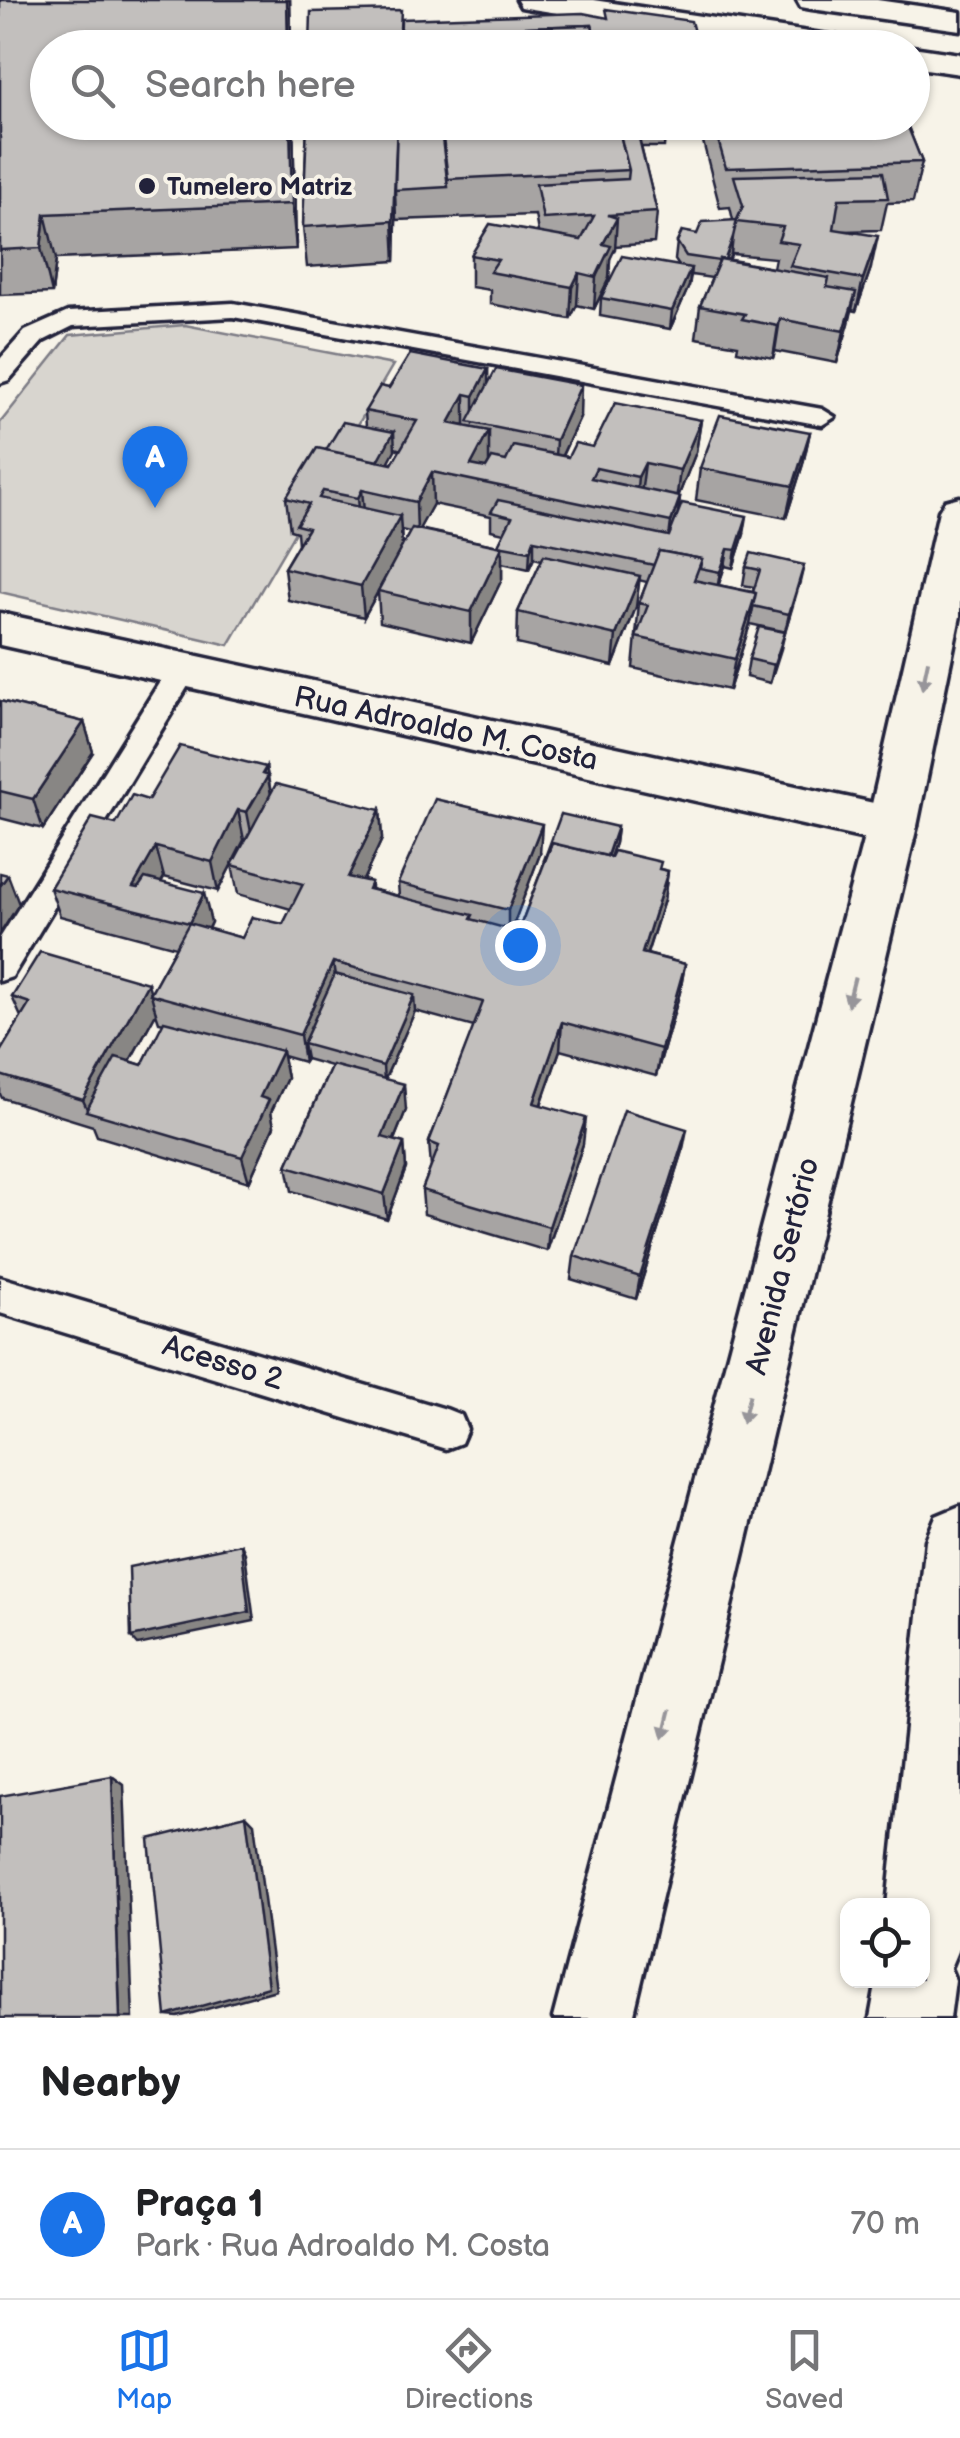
<!DOCTYPE html>
<html lang="en">
<head>
<meta charset="utf-8">
<style>
	body { margin:0; font-family:"Balsamiq Sans",sans-serif; background:#f2f2f2; color:#202124 }
	.controls { position:absolute; right:30px; bottom:30px; display:grid; overflow:hidden; border-radius:20px; box-shadow:0 2px 8px #0004 }
	.controls button { width:90px; height:90px; display:grid; place-items:center; padding:0; border:0; border-bottom:2px solid #e0e0e0; background:#fff; color:#202124; font:50px sans-serif }
	.you { position:absolute; left:520px; top:945px; width:35px; height:35px; margin:-25px; border:8px solid #fff; border-radius:50%; background:#1a73e8; box-shadow:0 0 0 15px #1a73e833 }
	.badge { display:grid; place-items:center; width:65px; height:65px; border-radius:50%; background:#1a73e8; color:#fff; font-size:32px; font-weight:700 }
	.pin { position:absolute; translate:-50% -82px; filter:drop-shadow(0 2px 5px #0008) }
	.pin::after { content:''; position:absolute; top:52px; width:35px; height:30px; background:inherit; clip-path:polygon(0 0,100% 0,50% 100%) }
	.list { margin:0; padding:0; list-style:none }
	h2 { display:flex; justify-content:space-between; align-items:center; height:130px; margin:0; padding:0 40px; font-size:42px }
	h2 small { font-size:32px; font-weight:400; color:#757577 }
	.list li { display:grid; grid-template-columns:65px 1fr auto; gap:30px; align-items:center; box-sizing:border-box; height:150px; padding:0 40px; border-top:2px solid #e0e0e0 }
	.list b { display:block; font-size:38px; white-space:nowrap }
	.list p { margin:0; font-size:32px; white-space:nowrap; color:#757577 }
	.list em { font-size:32px; font-style:normal; color:#757577 }
	.icon { flex:none; width:55px; height:55px; fill:none; stroke:currentColor; stroke-width:2; stroke-linecap:round; stroke-linejoin:round }
	.map { position:relative; flex:none; width:960px; height:2018px; overflow:hidden }
	.search { position:absolute; background:#fff; box-shadow:0 2px 8px #0004; left:30px; right:30px; top:30px; height:110px; display:flex; align-items:center; gap:25px; box-sizing:border-box; padding:0 35px; border-radius:55px; color:#757577; font-size:38px }
	.sheet { height:280px; background:#fff }
	nav { display:flex; justify-content:space-around; align-items:center; box-sizing:border-box; height:140px; border-top:2px solid #e0e0e0; background:#fff; font-size:28px; color:#757577 }
	nav a { display:grid; justify-items:center; gap:5px }
	nav .on { color:#1a73e8 }
	.map>svg:first-child { display:block }
	.green { fill:#d8d5cf; stroke:#7d7c85; stroke-width:2.5 }
	.lines { fill:none; stroke-linecap:round; stroke-linejoin:round }
	.service-casing { stroke:#22223b; stroke-width:7 }
	.minor-casing { stroke:#22223b; stroke-width:7 }
	.secondary-casing { stroke:#22223b; stroke-width:7 }
	.primary-casing { stroke:#22223b; stroke-width:7 }
	.service { fill:#f7f3e8; fill-rule:evenodd }
	.minor { fill:#f7f3e8; fill-rule:evenodd }
	.secondary { fill:#f7f3e8; fill-rule:evenodd }
	.primary { fill:#f7f3e8; fill-rule:evenodd }
	.wall { fill:#a7a4a3; stroke:#22223b; stroke-width:2.5; fill-rule:evenodd }
	.shaded-wall { fill:#888684; stroke:#22223b; stroke-width:2.5 }
	.building { fill:#c2bfbd; stroke:#22223b; stroke-width:2.5 }
	.oneway { fill:#97959a }
	.poi-dot { fill:#22223b; stroke:#f7f3e8; stroke-width:4 }
	.labels { text-anchor:middle; stroke-width:8; stroke-linejoin:round; paint-order:stroke }
	.far-poi-label { font-size:25px; font-weight:bold; fill:#22223b; stroke:#f7f3e8; text-anchor:start }
	.street-label { font-size:30px; fill:#22223b; stroke:#f7f3e8 }
</style>
</head>
<body>
<div class="map">
<svg width="960" height="2018" viewBox="0 0 960 2018">
	<rect width="100%" height="100%" fill="#f7f3e8"/>
	<filter id="ink" filterUnits="userSpaceOnUse"><feTurbulence type="fractalNoise" baseFrequency=".01" numOctaves="2"/><feDisplacementMap in="SourceGraphic" scale="20" xChannelSelector="R" yChannelSelector="G"/><feConvolveMatrix kernelMatrix="1 2 1 2 8 2 1 2 1" color-interpolation-filters="sRGB"/></filter>
	<g filter="url(#ink)">
		<polygon class="green" points="185,325 393,365 229,645 0,592 0,423 70,335"/>
		<g class="lines">
			<g class="service-casing">
				<g id="service">
					<polygon points="233,303 822,409 835,417 822,425 233,317 73,326 43,341 9,380 0,383 0,359 25,331 68,312"/>
					<polygon points="182,660 193,664 197,671 12,977 0,981 0,938 171,664"/>
					<polygon points="0,1277 446,1409 461,1415 467,1429 461,1443 446,1449 0,1313"/>
				</g>
			</g>
			<g class="minor-casing">
				<polygon id="minor" points="0,613 892,807 910,812 917,826 910,840 892,845 0,645"/>
			</g>
			<g class="secondary-casing">
				<g id="secondary">
					<polygon points="517,0 593,0 849,38 860,41 865,48 783,48 532,9 521,7"/>
					<polygon points="797,0 877,0 960,12 960,30 812,9 801,7"/>
					<polygon points="912,47 960,54 960,74 912,67"/>
				</g>
			</g>
			<g class="primary-casing">
				<g id="primary">
					<polygon points="960,497 960,616 917,826 633,2018 553,2018 867,826 939,511 945,501"/>
					<polygon points="960,1506 960,1944 950,1968 955,1980 950,2018 870,2018 877,1980 922,1980 922,1906 887,1906 926,1540 936,1516"/>
				</g>
			</g>
			<use href="#service" class="service"/>
			<use href="#minor" class="minor"/>
			<use href="#secondary" class="secondary"/>
			<use href="#primary" class="primary"/>
		</g>
		<g class="wall">
			<polygon points="0,0 290,0 291,48 48,48 293,122 296,249 56,259 52,293 0,295"/>
			<polygon points="307,122 666,122 664,147 641,147 657,212 654,243 615,246 610,259 609,278 594,309 577,305 570,319 490,304 490,290 471,287 471,255 538,232 535,215 396,220 395,261 307,267 303,227"/>
			<path d="M698,122H906L922,162L913,202L887,203L881,230L846,231L871,268L856,311L852,310L837,363L775,351L773,358L737,351L738,345L696,338L700,306L712,278L691,275L689,286L670,329L600,316L601,298L679,266L675,260L677,242L733,220L730,207L720,208ZM732,254L775,258L773,268L729,260Z"/>
			<path d="M488,369V385L580,417L562,456L568,457L593,447L701,420L696,452L678,497H680L678,514L744,534L733,568L725,566L718,585L753,592L754,587L743,585L746,567L804,565L770,683L746,677L749,659L782,631L750,624L729,690L633,668L639,603L647,582L639,580L636,607L613,666L517,644L518,612L542,560L534,558L529,569L502,563V579L471,643L380,622L378,592L364,617L288,600L284,568L298,544L297,532L290,530L286,498L326,450L366,427L365,411L389,388ZM395,448L401,450L392,464L388,463ZM433,504L491,516V530L504,533L498,546L419,529ZM401,530L410,532L402,546Z"/>
			<polygon points="810,432 803,464 786,518 696,500 700,468"/>
			<polygon points="0,701 84,722 93,752 43,829 0,818"/>
			<path d="M266,767L271,793L380,810L382,839L363,880L371,882V889L399,896L398,883L540,854L511,930L521,924L543,866L544,860L617,827L615,843L610,857L668,871L664,900L647,954L685,964L680,992L656,1076L560,1050L541,1105L583,1144L547,1251L424,1214L422,1190L431,1167L429,1142L474,1027L415,1011L385,1079L406,1110L394,1140L404,1143L406,1168L387,1219L292,1191L287,1166L331,1066L306,1059L304,1062L283,1056L287,1078L271,1112L274,1126L249,1182L97,1136L93,1126L2,1098L0,1094V1052L21,1017L12,997L151,992L176,947L60,916L50,888L116,824ZM244,840H246L232,865L238,894L291,909L283,924L242,938L208,929L211,922L161,882L164,877L218,891ZM156,1013L159,1022L164,1023L142,1065L130,1061Z"/>
			<polygon points="682,1154 636,1299 571,1279 574,1256"/>
		</g>
		<g class="shaded-wall">
			<polygon points="287,0 290,0 291,48 288,48"/>
			<polygon points="290,122 293,122 296,249 292,204"/>
			<polygon points="397,122 395,190 396,220 395,261 393,221"/>
			<polygon points="45,214 56,259 52,293 41,248"/>
			<polygon points="617,218 615,249 610,259 609,278 594,309 596,277 603,244"/>
			<polygon points="878,236 871,268 856,311 863,279"/>
			<polygon points="733,237 731,254 722,277 725,259"/>
			<polygon points="691,268 689,286 670,329 672,311"/>
			<polygon points="579,273 577,305 570,319 572,287"/>
			<polygon points="856,292 849,324 837,363 844,331"/>
			<polygon points="780,319 775,351 773,358 778,326"/>
			<polygon points="488,369 488,401 474,423 474,396"/>
			<polygon points="581,385 580,417 554,472 556,440"/>
			<polygon points="465,394 465,426 449,423"/>
			<polygon points="701,420 696,452 676,502 680,470"/>
			<polygon points="489,431 489,463 479,482 471,465"/>
			<polygon points="394,432 395,450 377,483 362,471"/>
			<polygon points="810,432 803,464 786,518 793,486"/>
			<polygon points="645,463 641,495 635,509 638,477"/>
			<polygon points="432,472 433,504 417,533 416,502"/>
			<polygon points="362,490 365,522 361,530 358,498"/>
			<polygon points="680,497 676,529 667,554 671,522"/>
			<polygon points="400,516 402,547 364,617 361,586"/>
			<polygon points="747,516 744,534 733,568 736,550"/>
			<polygon points="534,540 534,558 529,569 530,551"/>
			<polygon points="502,547 502,579 471,643 471,612"/>
			<polygon points="728,549 725,566 717,590 720,572"/>
			<polygon points="804,565 800,582 785,632 789,614"/>
			<polygon points="640,576 636,607 613,666 616,635"/>
			<polygon points="756,593 750,624 729,690 735,659"/>
			<polygon points="785,632 781,649 770,683 774,665"/>
			<polygon points="84,722 93,752 43,829 33,799"/>
			<polygon points="266,767 273,806 253,842 247,812"/>
			<polygon points="238,810 244,840 218,891 212,862"/>
			<polygon points="380,810 382,839 351,906 348,877"/>
			<polygon points="542,824 540,854 508,939 508,910"/>
			<polygon points="617,827 615,843 601,885 603,868"/>
			<polygon points="156,847 164,877 144,912 133,887"/>
			<polygon points="668,871 664,900 638,981 642,953"/>
			<polygon points="8,875 19,904 0,934 0,886"/>
			<polygon points="204,893 211,922 196,952 189,923"/>
			<polygon points="333,962 337,990 303,1044 306,1059 304,1062 300,1035"/>
			<polygon points="685,964 680,992 656,1076 661,1049"/>
			<polygon points="148,983 156,1013 100,1115 88,1111 83,1100"/>
			<polygon points="414,995 415,1011 384,1081 383,1066"/>
			<polygon points="562,1022 560,1050 532,1129 534,1103"/>
			<polygon points="282,1051 287,1078 271,1112 274,1126 249,1182 242,1157 260,1097"/>
			<polygon points="404,1084 406,1110 385,1162 382,1137"/>
			<polygon points="586,1118 583,1144 547,1251 549,1227"/>
			<polygon points="687,1129 682,1154 636,1299 640,1277"/>
			<polygon points="404,1143 406,1168 387,1219 384,1194"/>
			<polygon points="241,1544 245,1553 254,1621 138,1645 131,1637"/>
			<polygon points="112,1776 124,1785 133,2018 120,2018"/>
			<polygon points="246,1815 254,1823 276,1990 178,2017 166,2016"/>
		</g>
		<g class="building">
			<polygon points="0,0 287,0 288,48 48,48 48,122 290,122 292,204 45,214 41,248 0,250"/>
			<polygon points="606,9 691,21 698,48 598,48 592,25 428,30 430,48 400,48 401,19 583,13 608,18"/>
			<polygon points="401,10 399,48 310,48 311,12"/>
			<polygon points="592,25 598,48 431,48 428,30"/>
			<polygon points="726,38 760,48 716,48"/>
			<polygon points="307,122 397,122 393,221 303,227"/>
			<polygon points="397,122 440,122 448,187 395,190"/>
			<polygon points="441,122 617,122 629,170 448,179"/>
			<polygon points="617,122 635,122 657,212 608,215 617,218 603,244 611,246 596,277 579,273 572,287 490,272 498,260 471,255 490,224 581,240 594,216 543,219 536,184 628,179 629,170"/>
			<polygon points="713,122 906,122 922,162 726,168"/>
			<polygon points="883,172 888,198 839,199 834,229 878,236 863,279 790,266 799,244 778,241 783,227 736,222 743,206 734,176"/>
			<polygon points="737,220 733,237 725,259 744,262 743,263 720,259 719,261 686,256 677,242 682,231 697,234 702,222"/>
			<polygon points="622,256 691,268 672,311 601,298"/>
			<polygon points="720,259 829,278 827,287 856,292 844,331 780,319 778,326 742,319 745,314 700,306"/>
			<polygon points="410,354 488,369 474,396 465,394 449,423 489,431 471,465 486,468 492,458 506,461 513,446 568,457 575,443 593,447 615,403 701,420 680,470 645,463 638,477 596,468 591,478 680,497 671,522 432,472 416,502 362,490 358,498 323,491 319,498 400,516 361,586 284,568 308,528 296,525 309,504 286,498 317,448 392,464 417,421 365,411 380,386 389,388"/>
			<polygon points="496,369 581,385 556,440 468,422"/>
			<polygon points="720,415 810,432 793,486 700,468"/>
			<polygon points="343,422 394,432 378,461 326,450"/>
			<polygon points="498,500 669,536 682,503 747,516 736,550 728,549 720,572 700,568 702,559 659,551 654,565 534,540 530,551 498,545 512,517 491,512"/>
			<polygon points="412,528 502,547 471,612 378,591"/>
			<polygon points="659,551 702,559 694,580 756,593 735,659 636,637 648,605 639,603"/>
			<polygon points="751,553 804,565 789,614 753,606 756,593 753,592 760,570 746,567"/>
			<polygon points="544,555 640,576 616,635 518,612"/>
			<polygon points="759,627 785,632 774,665 749,659"/>
			<polygon points="0,701 84,722 33,799 0,791"/>
			<polygon points="180,746 266,767 262,774 268,776 247,812 238,810 212,862 156,847 133,887 138,888 145,878 204,893 189,923 50,888 92,818 116,824 132,795 148,800"/>
			<polygon points="276,784 380,810 348,877 371,882 368,889 473,915 471,919 512,930 514,922 521,924 552,843 611,857 614,851 661,862 659,869 668,871 642,953 685,964 661,1049 562,1022 534,1103 586,1118 549,1227 422,1190 439,1146 429,1142 483,1002 333,962 300,1035 150,994 189,923 242,938 252,917 283,924 303,884 232,865"/>
			<polygon points="435,799 542,824 508,910 398,883"/>
			<polygon points="561,814 617,827 607,856 552,843 545,860 544,860"/>
			<polygon points="0,873 8,875 0,886"/>
			<polygon points="40,952 148,983 83,1100 0,1075 0,1052 30,1003 12,997"/>
			<polygon points="335,974 414,995 383,1066 303,1044"/>
			<polygon points="164,1021 282,1051 260,1097 269,1100 242,1157 86,1111 116,1057 142,1065"/>
			<polygon points="332,1065 404,1084 382,1137 404,1143 384,1194 287,1166"/>
			<polygon points="624,1110 687,1129 640,1277 574,1256"/>
			<polygon points="241,1544 249,1612 131,1637 129,1567"/>
			<polygon points="112,1776 120,2018 0,2018 0,1796"/>
			<polygon points="246,1815 268,1987 166,2016 149,1839"/>
		</g>
		<defs><path id="oneway-solid" d="M-6-.8H1V-3.2L6.5 0L1 3.2V.8H-6Z" transform="scale(2.5)"/></defs>
		<g class="oneway">
			<use href="#oneway-solid" transform="translate(925 675) rotate(102)"/>
			<use href="#oneway-solid" transform="translate(851 992) rotate(104)"/>
			<use href="#oneway-solid" transform="translate(746 1409) rotate(104)"/>
			<use href="#oneway-solid" transform="translate(667 1724) rotate(104)"/>
		</g>
	</g>
	<circle class="poi-dot" cx="147" cy="186" r="10"/>
	<g class="labels">
		<g class="far-poi-label">
			<text x="167" y="195">Tumelero Matriz</text>
		</g>
		<g class="street-label">
			<text transform="translate(446 728) rotate(12)" y="10">Rua Adroaldo M. Costa</text>
			<text transform="translate(782 1266) rotate(-76)" y="10">Avenida Sertório</text>
			<text transform="translate(223 1362) rotate(17)" y="10">Acesso 2</text>
		</g>
	</g>
</svg>
<div class="controls">
<button><svg class="icon" aria-label="locate" viewBox="0 0 24 24"><circle cx="12" cy="12" r="6"/><path d="M12 2v4M12 18v4M2 12h4M18 12h4"/></svg></button>
</div>
<div class="you"></div>
<div class="pin badge" style="left:155px;top:508px">A</div>
<div class="search"><svg class="icon" aria-label="search" viewBox="0 0 24 24"><circle cx="10" cy="10" r="6"/><path d="M15 15l6 6"/></svg>Search here</div>
</div>
<section class="sheet">
<h2>Nearby<small></small></h2>
<ul class="list">
<li><span class="badge">A</span><div><b>Praça 1</b><p>Park · Rua Adroaldo M. Costa</p></div><em>70 m</em></li>
</ul>
</section>
<nav>
<a class="on"><svg class="icon" aria-label="map" viewBox="0 0 24 24"><path d="M3 6l6-2 6 2 6-2v14l-6 2-6-2-6 2zM9 4v14M15 6v14"/></svg>Map</a>
<a><svg class="icon" aria-label="directions" viewBox="0 0 24 24"><path d="M12 3l9 9-9 9-9-9zM9 14v-3h6M13 9l2 2-2 2"/></svg>Directions</a>
<a><svg class="icon" aria-label="saved" viewBox="0 0 24 24"><path d="M7 4h10v16l-5-4-5 4z"/></svg>Saved</a>
</nav>
</body>
</html>
